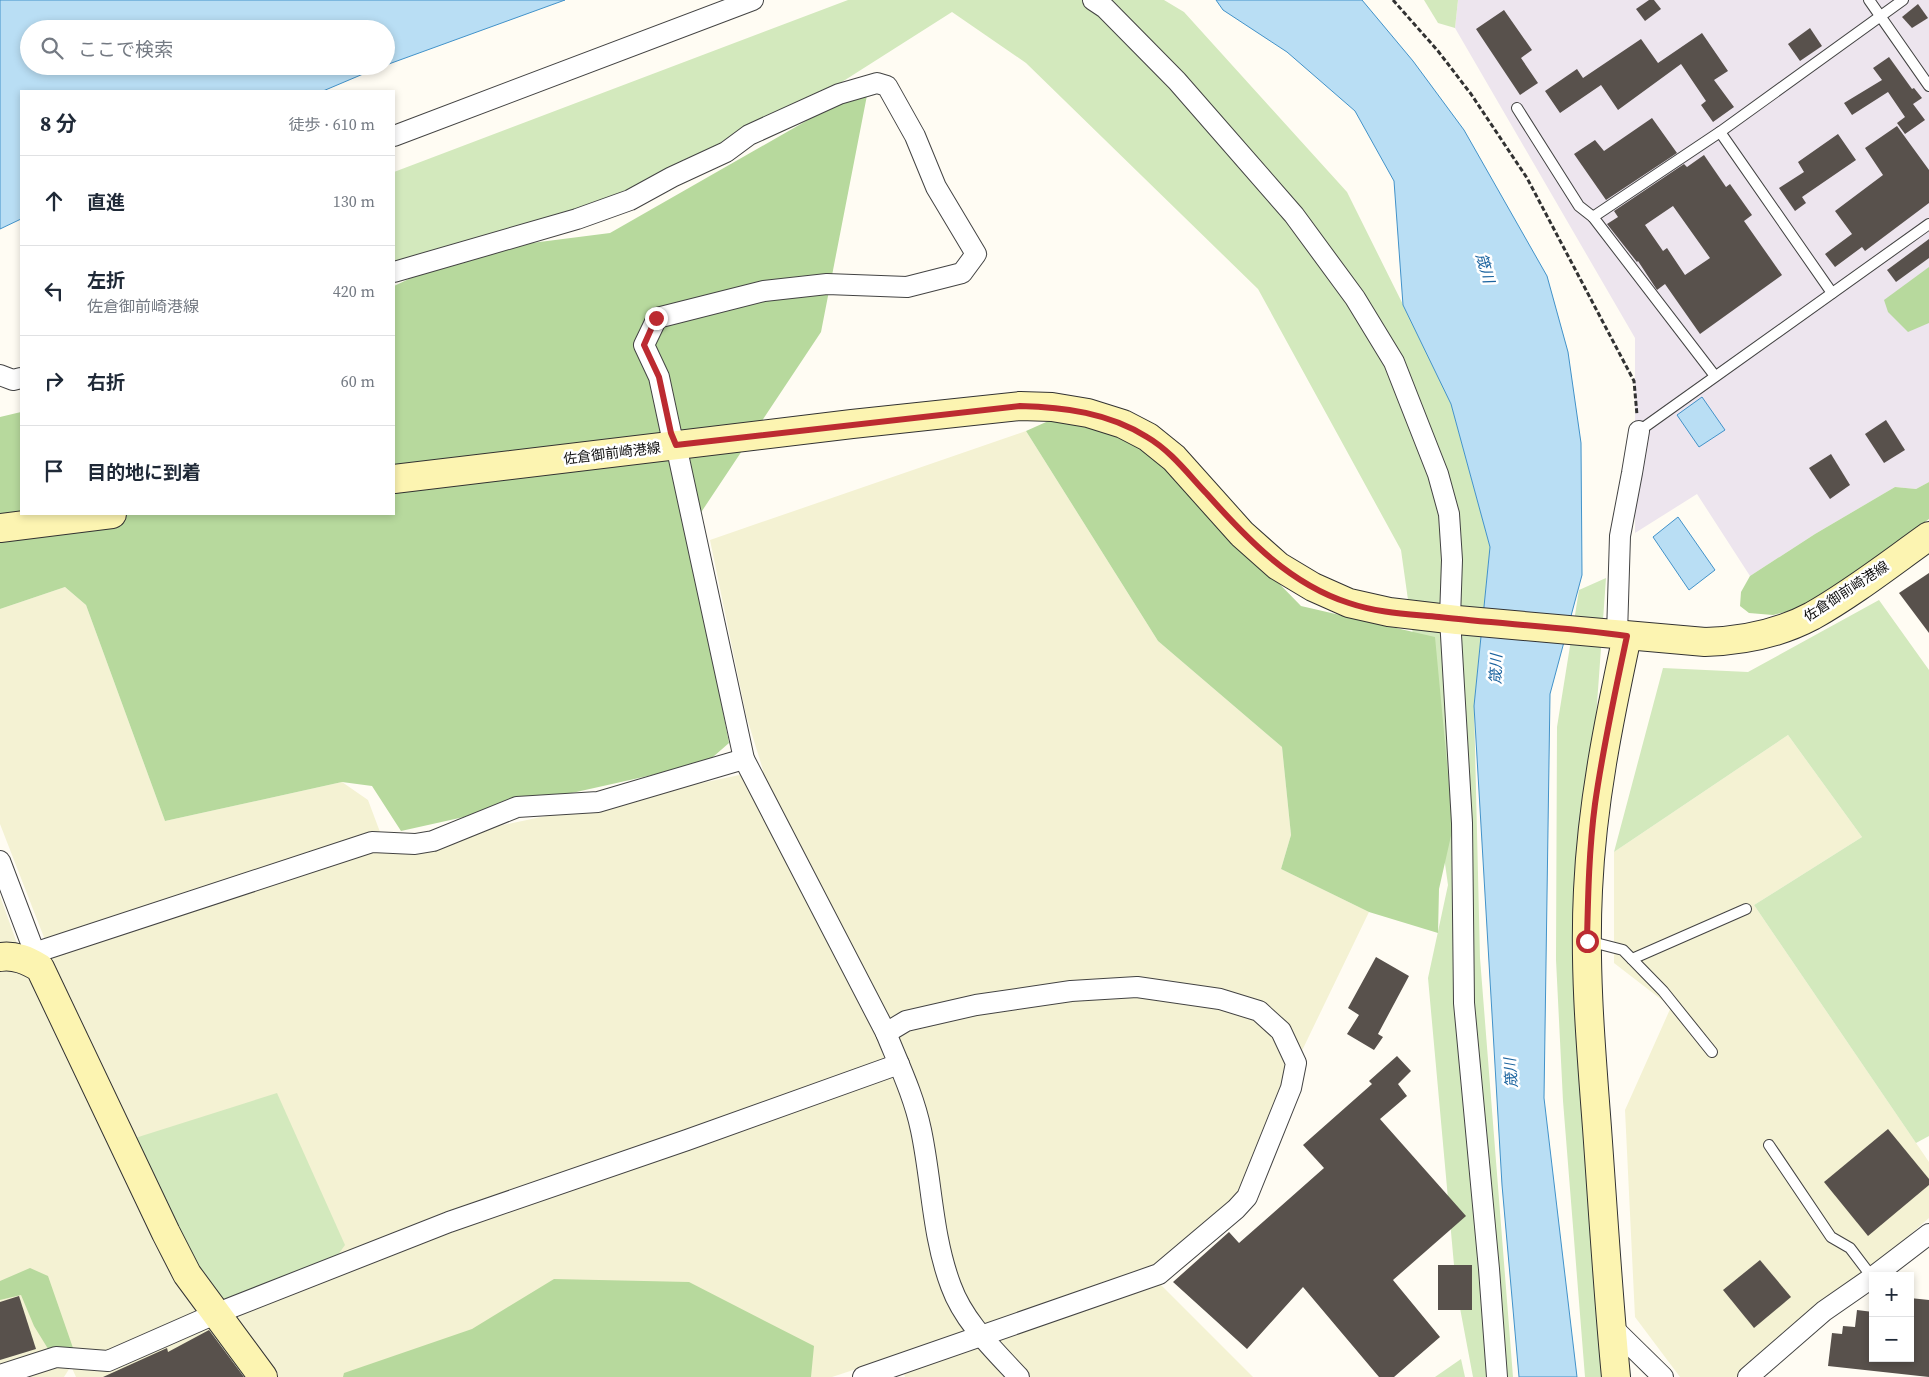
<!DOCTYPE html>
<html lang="ja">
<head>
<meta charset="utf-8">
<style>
	body { margin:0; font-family:"Source Serif 4","Noto Sans JP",serif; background:#f2f2f3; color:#1f2937 }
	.controls { position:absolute; right:15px; bottom:15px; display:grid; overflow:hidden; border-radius:0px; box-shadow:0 2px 8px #0003 }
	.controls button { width:45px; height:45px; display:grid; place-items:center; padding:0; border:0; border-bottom:1px solid #e0e1e3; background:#fff; color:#1f2937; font:25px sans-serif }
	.stop { position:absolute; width:15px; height:15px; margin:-11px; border:4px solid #bc2b31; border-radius:50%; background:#fff }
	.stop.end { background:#bc2b31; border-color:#fff; box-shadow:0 1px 5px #0008 }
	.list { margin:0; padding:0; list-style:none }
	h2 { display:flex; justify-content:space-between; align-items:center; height:65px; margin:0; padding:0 20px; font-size:21px }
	h2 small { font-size:16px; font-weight:400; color:#747a83 }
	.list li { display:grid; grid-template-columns:32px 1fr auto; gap:15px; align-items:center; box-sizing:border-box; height:90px; padding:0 20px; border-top:1px solid #e0e1e3 }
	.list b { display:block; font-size:19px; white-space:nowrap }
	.list p { margin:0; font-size:16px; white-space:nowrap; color:#747a83 }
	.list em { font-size:16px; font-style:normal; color:#747a83 }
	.icon { flex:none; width:28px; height:28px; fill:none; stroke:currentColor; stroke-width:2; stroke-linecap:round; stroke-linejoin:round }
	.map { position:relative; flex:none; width:1929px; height:1377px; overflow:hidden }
	.search { position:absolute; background:#fff; box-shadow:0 2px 8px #0003; left:20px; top:20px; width:375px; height:55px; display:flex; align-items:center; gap:12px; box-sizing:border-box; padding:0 18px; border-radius:28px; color:#747a83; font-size:19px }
	.panel { position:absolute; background:#fff; box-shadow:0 2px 8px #0003; left:20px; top:90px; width:375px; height:425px; border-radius:0px }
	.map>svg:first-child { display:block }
	.industrial { fill:#ede5ee }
	.farmland { fill:#f4f2d3 }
	.green { fill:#d3e9bd }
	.forest { fill:#b7d99d }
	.water { fill:#b9def4; stroke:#4292c9 }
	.building { fill:#58514c; fill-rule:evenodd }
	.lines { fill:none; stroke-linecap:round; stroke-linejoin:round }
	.lane-casing { stroke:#434343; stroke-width:12 }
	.street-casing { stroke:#434343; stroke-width:22 }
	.secondary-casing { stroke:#323232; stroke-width:30 }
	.path { stroke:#323232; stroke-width:3; stroke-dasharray:5 2.5; stroke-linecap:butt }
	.lane { stroke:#fff; stroke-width:10 }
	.street { stroke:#fff; stroke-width:20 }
	.secondary { stroke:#fcf4b1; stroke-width:28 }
	.route { stroke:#bc2b31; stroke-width:6 }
	.labels { text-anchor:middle; stroke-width:5; stroke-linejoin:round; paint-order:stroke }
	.street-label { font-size:14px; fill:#101010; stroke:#fff }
	.water-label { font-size:15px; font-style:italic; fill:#1c649f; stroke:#fff }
</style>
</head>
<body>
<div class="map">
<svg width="1929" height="1377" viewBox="0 0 1929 1377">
	<rect width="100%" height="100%" fill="#fffcf3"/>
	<polygon class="industrial" points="1458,0 1929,0 1929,482 1916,489 1895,487 1815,534 1750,576 1697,494 1635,533 1635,338 1455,28"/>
	<g class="farmland">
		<polygon points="1026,431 1158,641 1282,747 1291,835 1281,869 1369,912 1296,1063 1244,1201 1154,1271 832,1377 76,1377 71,1366 64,1377 0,1377 0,896 18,946 48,959 371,853 763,770 746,715 710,540"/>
		<polygon points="65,587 86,605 165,821 342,782 368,800 380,832 45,940 0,824 0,609"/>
		<polygon points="1788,735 1862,837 1754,905 1929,1162 1929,1218 1748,1377 1680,1377 1635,1317 1625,1110 1671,1007 1614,963 1614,852"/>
		<polygon points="1160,1284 1253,1377 905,1377 903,1370"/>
	</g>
	<g class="green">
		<polygon points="848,0 1164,0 1184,12 1347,192 1440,379 1451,404 1490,547 1474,706 1480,958 1513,1377 1473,1377 1456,1287 1428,978 1448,885 1401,550 1258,289 1026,63 952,12 812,101 619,207 394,272 394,172"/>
		<polygon points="1424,0 1458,0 1455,28 1438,23"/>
		<polygon points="1606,578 1594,746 1608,1377 1585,1377 1563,1101 1556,960 1557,727 1579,590"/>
		<polygon points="1879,600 1929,670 1929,1136 1916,1143 1754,905 1862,837 1788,735 1614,852 1663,668 1748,672"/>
		<polygon points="277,1093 345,1245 335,1259 220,1305 212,1297 132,1139"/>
		<polygon points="1461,1359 1465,1377 1435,1377"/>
	</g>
	<g class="forest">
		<polygon points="869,85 821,332 688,532 729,743 706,763 401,831 372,786 342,782 165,821 86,605 65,587 0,609 0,417 21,412 21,514 394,514 394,286 468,251 610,233"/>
		<polygon points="1929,267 1929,323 1908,332 1888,312 1884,300"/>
		<polygon points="1073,410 1150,451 1301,606 1435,637 1453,827 1439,889 1438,933 1369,912 1281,869 1291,835 1282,747 1158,641 1026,431"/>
		<polygon points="1929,482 1929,519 1829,592 1802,608 1773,615 1749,613 1740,606 1741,592 1750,576 1815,534 1895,487 1916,489"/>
		<polygon points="30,1268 48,1276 73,1348 63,1357 50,1352 34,1326 21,1295 0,1300 0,1281"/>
		<polygon points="554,1279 689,1282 814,1346 811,1377 343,1377 344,1373 472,1329"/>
	</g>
	<g class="water">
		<polygon points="0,0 565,0 386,65 386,29 29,29 29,66 382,66 323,91 21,91 21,219 0,229"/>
		<polygon points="1216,0 1362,0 1413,61 1464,130 1547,276 1568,352 1581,443 1582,575 1550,694 1544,1098 1577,1377 1519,1377 1502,1185 1476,740 1474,706 1490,547 1451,404 1403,305 1394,181 1355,111 1287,52 1223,10"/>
		<polygon points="1702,397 1725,430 1699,447 1677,415"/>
		<polygon points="1678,517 1715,570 1689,590 1653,537"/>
	</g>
	<g class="building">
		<polygon points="1649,0 1654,0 1661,9 1645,21 1636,9"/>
		<polygon points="1918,4 1928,18 1912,28 1902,17"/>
		<polygon points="1504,10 1532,50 1521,58 1538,83 1520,95 1476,29"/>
		<polygon points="1810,28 1822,46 1800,61 1788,44"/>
		<polygon points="1702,33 1728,71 1714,80 1734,107 1713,122 1701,105 1706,101 1681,64 1618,110 1601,85 1560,113 1545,91 1577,69 1583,78 1641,39 1658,63"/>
		<polygon points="1889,57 1912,89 1914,88 1922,98 1913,104 1925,120 1905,134 1897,123 1905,117 1888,92 1852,115 1844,103 1882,80 1873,68"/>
		<polygon points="1652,118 1677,153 1606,200 1574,154 1595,140 1604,151"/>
		<polygon points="1897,126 1929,170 1929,203 1865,251 1862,247 1835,267 1825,254 1852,234 1835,211 1883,175 1865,148"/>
		<polygon points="1838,134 1856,160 1802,197 1806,203 1795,211 1779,188 1804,172 1798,162"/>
		<path d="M1704,155L1726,187L1730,184L1752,215L1744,221L1782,275L1700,334L1665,284L1657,290L1638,261L1637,262L1607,224L1618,217L1614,211L1684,164L1687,167ZM1673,206L1710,258L1685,275L1667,248L1663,251L1645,225Z"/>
		<polygon points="1929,239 1929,258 1896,282 1887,270"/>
		<polygon points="1886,420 1905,450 1884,463 1865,434"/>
		<polygon points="1831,454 1850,485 1830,499 1809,468"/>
		<polygon points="1929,573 1929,633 1899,593"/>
		<polygon points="1376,957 1409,976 1378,1034 1383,1037 1374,1050 1347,1034 1359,1015 1348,1008"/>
		<polygon points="1397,1056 1411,1071 1398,1084 1407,1096 1380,1119 1466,1216 1393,1280 1440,1337 1394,1377 1379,1377 1303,1287 1247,1349 1173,1282 1229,1232 1239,1243 1324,1168 1303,1145 1372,1084 1369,1081"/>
		<polygon points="1888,1129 1929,1179 1929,1185 1868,1236 1824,1182"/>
		<polygon points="1760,1260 1791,1297 1754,1328 1723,1290"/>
		<rect x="1438" y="1265" width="34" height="45"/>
		<polygon points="19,1296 36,1349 0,1360 0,1302"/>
		<polygon points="1910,1298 1929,1300 1929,1377 1828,1366 1832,1333 1842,1334 1843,1326 1855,1327 1857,1310 1873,1312 1873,1358 1910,1358"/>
		<polygon points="209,1330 244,1377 103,1377 167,1348 168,1352"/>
	</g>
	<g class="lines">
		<g class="lane-casing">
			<g id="lane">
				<polyline points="1869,0 1929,86"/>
				<polyline points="1517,108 1579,206 1593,217"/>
				<polyline points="1720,132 1832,293"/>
				<polyline points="1715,376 1593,217 1720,132 1903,0"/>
				<polyline points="1639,431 1929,224"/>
				<polyline points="1588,941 1623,950 1663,991 1712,1052"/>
				<polyline points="1632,959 1746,909"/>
				<polyline points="1769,1145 1831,1237 1850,1248 1872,1277"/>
			</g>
		</g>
		<g class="street-casing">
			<g id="street">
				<polyline points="1093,0 1105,8 1177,81 1294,215 1355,298 1394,362 1438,474 1449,514 1452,560 1450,618 1462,823 1464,1003 1489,1269 1497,1377"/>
				<polyline points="394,136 753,0"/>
				<path d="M394,272L577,219L630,200L672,177L726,152L749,135L839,94L877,83L887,86L915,136L936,187L976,254L962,273L907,287L827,284L764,291L657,318L644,345L659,377L671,433L676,445L744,759L886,1033C899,1065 914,1096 921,1130C932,1182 932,1236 951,1286C964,1322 994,1350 1019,1377"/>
				<polyline points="0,375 13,380 21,378"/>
				<polyline points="1617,634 1620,536 1632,473 1639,431"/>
				<polyline points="0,861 39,964"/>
				<polyline points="34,953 372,842 415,844 433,841 517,807 598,802 744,759"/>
				<polyline points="1874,1276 1929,1234"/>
				<polyline points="1611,1326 1663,1377"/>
				<polyline points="0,1375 56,1357 108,1361 215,1314 449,1222 687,1140 899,1064"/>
				<polyline points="863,1377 1159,1274 1236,1209 1247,1197 1291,1088 1296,1063 1281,1031 1259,1011 1220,999 1137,987 1071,991 976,1005 906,1021 886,1033"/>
				<polyline points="1748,1377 1824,1311 1873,1277"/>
			</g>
		</g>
		<g class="secondary-casing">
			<g id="secondary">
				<path d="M394,479L852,424L1020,406L1052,407L1088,413L1123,424L1148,437L1174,458L1242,534L1278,566L1313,587L1349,603L1389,612L1457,620L1705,642C1741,641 1780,633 1812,616C1853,593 1891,563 1929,536"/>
				<polyline points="0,528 112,514"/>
				<path d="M0,957C15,955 27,960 40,968L166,1233L187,1274L263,1377"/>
				<path d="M1616,1377C1608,1294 1603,1211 1597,1128C1591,1049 1584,969 1588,890C1592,803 1609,720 1627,636"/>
			</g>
		</g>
		<polyline class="path" points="1393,0 1438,51 1471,94 1527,178 1634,381 1637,415"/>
		<use href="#lane" class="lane"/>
		<use href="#street" class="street"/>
		<use href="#secondary" class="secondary"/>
	</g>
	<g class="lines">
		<path class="route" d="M656,318L644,345L659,377L671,433L676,445L1020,406C1064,407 1109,413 1147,437C1171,451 1188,474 1207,494C1247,539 1290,584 1349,603C1378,613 1409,614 1439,617C1501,624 1565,627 1627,636C1615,692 1603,747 1595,804C1589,849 1588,896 1587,941"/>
	</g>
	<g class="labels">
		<g class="street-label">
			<text transform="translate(612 453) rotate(-7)" y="5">佐倉御前崎港線</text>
			<text transform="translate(1846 591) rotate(-33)" y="5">佐倉御前崎港線</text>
		</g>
		<g class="water-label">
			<text transform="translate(1485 268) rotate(74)" y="5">筬川</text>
			<text transform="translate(1496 669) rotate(-88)" y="5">筬川</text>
			<text transform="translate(1511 1073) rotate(-94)" y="5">筬川</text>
		</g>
	</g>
</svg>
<div class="controls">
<button>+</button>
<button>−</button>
</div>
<div class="stop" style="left:1587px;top:941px"></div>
<div class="stop end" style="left:656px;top:318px"></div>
<div class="search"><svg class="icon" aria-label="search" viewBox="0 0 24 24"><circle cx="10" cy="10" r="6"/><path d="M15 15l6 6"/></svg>ここで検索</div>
<section class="panel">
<h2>8 分<small>徒歩 · 610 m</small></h2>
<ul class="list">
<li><svg class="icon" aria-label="ahead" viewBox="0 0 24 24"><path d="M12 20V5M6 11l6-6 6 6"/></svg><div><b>直進</b></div><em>130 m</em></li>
<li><svg class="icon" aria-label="left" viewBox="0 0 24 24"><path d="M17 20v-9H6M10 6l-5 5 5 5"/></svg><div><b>左折</b><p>佐倉御前崎港線</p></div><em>420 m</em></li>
<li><svg class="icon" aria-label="right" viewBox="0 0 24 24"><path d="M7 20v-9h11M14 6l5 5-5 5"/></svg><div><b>右折</b></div><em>60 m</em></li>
<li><svg class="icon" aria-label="arrive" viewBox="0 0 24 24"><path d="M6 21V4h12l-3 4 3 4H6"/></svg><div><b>目的地に到着</b></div></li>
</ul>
</section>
</div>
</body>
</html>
